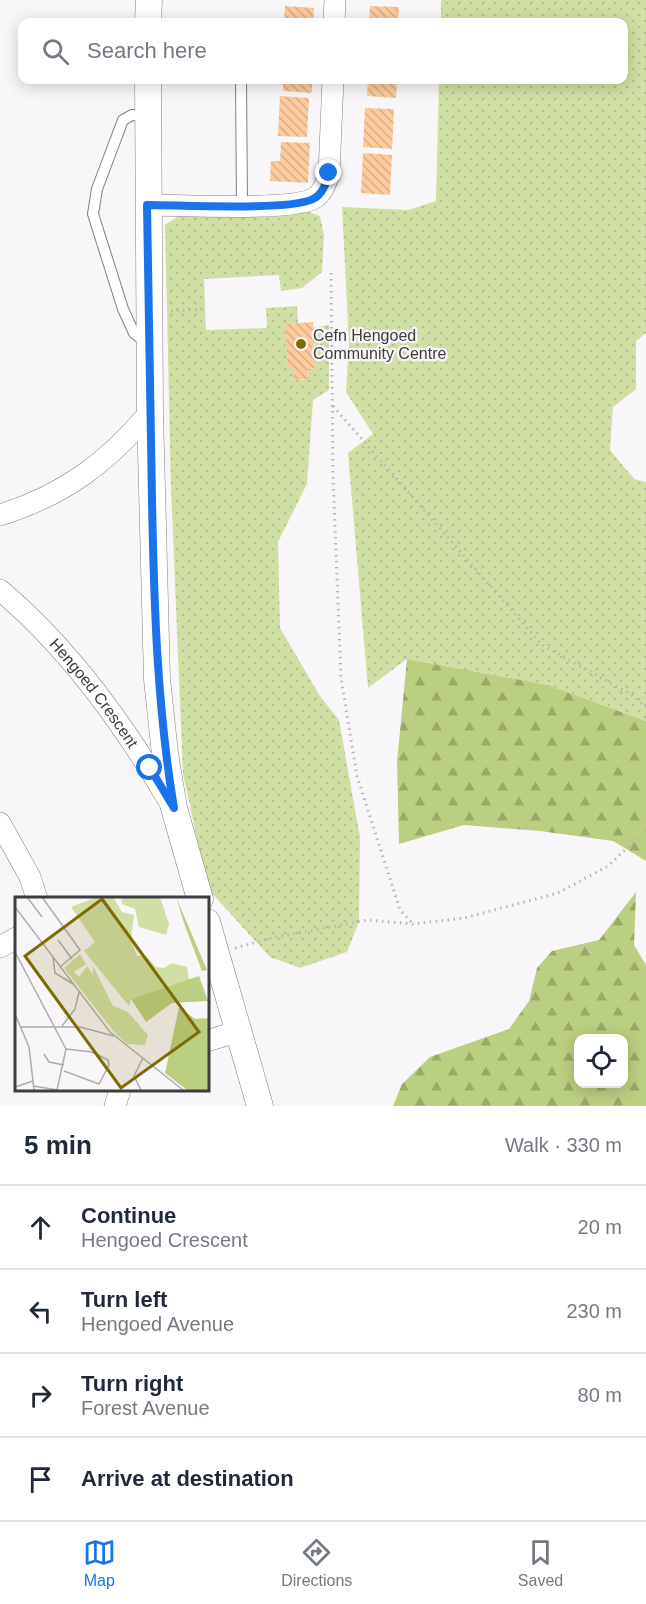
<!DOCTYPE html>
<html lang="en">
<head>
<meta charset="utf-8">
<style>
	body { margin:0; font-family:Arial,sans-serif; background:#f6f6f7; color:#1f2937 }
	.controls { position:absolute; right:18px; bottom:18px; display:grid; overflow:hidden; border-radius:12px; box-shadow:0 3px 15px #0003 }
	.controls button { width:54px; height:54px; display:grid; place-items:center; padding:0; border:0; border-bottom:2px solid #e0e1e3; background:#fff; color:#1f2937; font:30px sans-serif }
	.stop { position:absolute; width:18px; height:18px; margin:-14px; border:4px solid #1a73e8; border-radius:50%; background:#fff }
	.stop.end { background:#1a73e8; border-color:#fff; box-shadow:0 2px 6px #0008 }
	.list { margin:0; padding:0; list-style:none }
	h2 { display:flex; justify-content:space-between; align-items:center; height:78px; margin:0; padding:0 24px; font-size:26px }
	h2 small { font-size:20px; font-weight:400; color:#747a83 }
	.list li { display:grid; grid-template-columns:39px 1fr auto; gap:18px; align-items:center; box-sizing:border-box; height:84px; padding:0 24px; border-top:2px solid #e0e1e3 }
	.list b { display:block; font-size:22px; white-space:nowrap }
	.list p { margin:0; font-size:20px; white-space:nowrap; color:#747a83 }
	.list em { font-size:20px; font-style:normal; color:#747a83 }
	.icon { flex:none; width:33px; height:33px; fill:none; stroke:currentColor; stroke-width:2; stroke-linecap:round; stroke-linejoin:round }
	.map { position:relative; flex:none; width:646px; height:1106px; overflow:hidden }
	.search { position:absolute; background:#fff; box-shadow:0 3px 15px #0003; left:18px; right:18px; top:18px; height:66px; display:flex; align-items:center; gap:15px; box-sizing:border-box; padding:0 21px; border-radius:12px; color:#747a83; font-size:22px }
	.sheet { height:414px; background:#fff }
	nav { display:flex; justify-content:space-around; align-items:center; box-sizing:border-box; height:84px; border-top:2px solid #e0e1e3; background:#fff; font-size:16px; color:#747a83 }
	nav a { display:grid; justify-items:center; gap:3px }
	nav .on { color:#1a73e8 }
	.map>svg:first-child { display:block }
	.grass { fill:url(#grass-dots) }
	.forest { fill:url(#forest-firs); fill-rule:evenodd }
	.building { fill:url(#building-back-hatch) }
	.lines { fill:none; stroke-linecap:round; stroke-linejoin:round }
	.service-casing { stroke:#827e82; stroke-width:12 }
	.minor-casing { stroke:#827e82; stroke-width:22 }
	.tertiary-casing { stroke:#827e82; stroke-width:27 }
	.path { stroke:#b6b4b6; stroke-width:3; stroke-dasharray:1.5 4.5; stroke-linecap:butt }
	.service { stroke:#fff; stroke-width:10 }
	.minor { stroke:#fff; stroke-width:21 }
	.tertiary { stroke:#fff; stroke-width:26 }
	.route { stroke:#1a73e8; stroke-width:8 }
	.poi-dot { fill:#7d6b04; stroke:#f9f6f9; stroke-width:2 }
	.labels { text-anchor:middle; stroke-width:4.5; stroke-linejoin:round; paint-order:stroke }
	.poi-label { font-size:16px; fill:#3e3c3e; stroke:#f9f6f9; text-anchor:start }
	.street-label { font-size:16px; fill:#3e3c3e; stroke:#f9f6f9 }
	.inset-road { fill:none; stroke:#aeacae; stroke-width:1.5 }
	.view { fill:#7d6b04; fill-opacity:0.15; stroke:#7d6b04; stroke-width:3 }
	.inset-edge { fill:none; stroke:#3e3c3e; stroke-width:3 }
</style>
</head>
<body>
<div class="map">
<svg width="646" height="1106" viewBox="0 0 646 1106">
	<defs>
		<pattern id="grass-dots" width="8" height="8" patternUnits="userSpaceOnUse" patternTransform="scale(1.5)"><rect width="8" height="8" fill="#d0e0a4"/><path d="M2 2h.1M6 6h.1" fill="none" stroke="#b4c18e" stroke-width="1.8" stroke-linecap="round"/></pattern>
		<pattern id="forest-firs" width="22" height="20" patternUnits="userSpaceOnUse" patternTransform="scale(1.5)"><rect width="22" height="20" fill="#bbcf80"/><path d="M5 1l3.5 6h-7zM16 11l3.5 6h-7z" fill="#99a96a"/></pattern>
		<pattern id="building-back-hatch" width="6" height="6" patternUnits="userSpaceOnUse" patternTransform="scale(1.5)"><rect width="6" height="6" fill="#fdca9b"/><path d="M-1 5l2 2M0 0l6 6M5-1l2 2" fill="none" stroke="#daae87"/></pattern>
	</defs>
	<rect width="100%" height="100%" fill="#f9f6f9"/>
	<g class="grass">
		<polygon points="441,0 646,0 646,333 636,341 636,389 613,407 610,450 634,479 646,482 646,721 548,685 407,659 368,688 348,453 373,434 346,392 349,343 342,207 408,210 436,201 439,80 624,80 624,22 441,22"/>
		<polygon points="309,212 320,216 324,235 322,272 302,288 281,291 279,275 204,279 206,330 267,328 266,308 297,306 298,323 285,324 288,366 294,366 295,380 308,379 307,369 316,368 313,328 329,325 329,390 313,400 307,484 278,542 280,628 320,696 339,720 360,837 359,922 347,952 300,968 270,957 208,889 183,774 171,487 165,225 180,215"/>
	</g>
	<g class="forest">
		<polygon points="407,659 548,685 646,721 646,861 613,841 540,831 464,825 399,844 397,762"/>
		<path d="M636,892L634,945L646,965V1106H393L402,1084L430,1057L509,1029L529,1001L537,968L552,951L599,940ZM578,1038H624V1084H578Z"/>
	</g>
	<g class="building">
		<polygon points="285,6 314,8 313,22 284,22"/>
		<polygon points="370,6 399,7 398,22 369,22"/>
		<polygon points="283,80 312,80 312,93 283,91"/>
		<polygon points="368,80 397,80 396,98 367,96"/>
		<polygon points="280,96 309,98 307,137 278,136"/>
		<polygon points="365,108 394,109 392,149 363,147"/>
		<polygon points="281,142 310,143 308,183 270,181 271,161 280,161"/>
		<polygon points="363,153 392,155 390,195 361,193"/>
		<polygon points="313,322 316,368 307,369 308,379 294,380 294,366 288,367 285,324"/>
	</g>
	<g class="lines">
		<g class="service-casing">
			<g id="service">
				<polyline points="241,80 242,205"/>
				<polyline points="147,343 134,333 123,309 93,214 97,189 123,120 132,115 147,116"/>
			</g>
		</g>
		<g class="minor-casing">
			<g id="minor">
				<polyline points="334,22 335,0"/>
				<path d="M147,205C180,205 289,211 313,199C323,194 326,183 329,173L333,80"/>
				<path d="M0,515C64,495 107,463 150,412"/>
				<path id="s1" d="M0,590C70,649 124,724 170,803"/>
				<polyline points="0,823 30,877 37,899"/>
				<polyline points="0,947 16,938"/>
				<polyline points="207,1041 239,1031"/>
				<polyline points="115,1106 120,1090"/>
			</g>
		</g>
		<g class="tertiary-casing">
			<g id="tertiary">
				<polyline points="148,22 149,0"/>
				<polyline points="148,80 150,412 157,679 165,754 174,808 200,899"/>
				<polyline points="207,922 260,1106"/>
			</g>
		</g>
		<g class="path">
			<polyline points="331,273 333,475 341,678 357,776 400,910 413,924"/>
			<polyline points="171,311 205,309"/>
			<polyline points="333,406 542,645 632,695 646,707"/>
			<polyline points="235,948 276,937 368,920 413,924 464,918 558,893 608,866 646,830"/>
		</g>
		<use href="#service" class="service"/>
		<use href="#minor" class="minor"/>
		<use href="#tertiary" class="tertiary"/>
	</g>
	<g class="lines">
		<path class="route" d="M150,768L174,808C157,706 154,604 152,500C150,402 149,303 147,205C180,205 289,211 313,199C323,194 326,183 329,173"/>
	</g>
	<circle class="poi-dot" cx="301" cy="344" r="6"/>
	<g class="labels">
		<g class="poi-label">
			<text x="313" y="341">Cefn Hengoed<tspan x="313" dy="18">Community Centre</tspan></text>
		</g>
		<g class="street-label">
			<text dy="6" stroke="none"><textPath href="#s1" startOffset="140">Hengoed Crescent</textPath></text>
		</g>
	</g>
	<g transform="translate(15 897)">
		<rect width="194" height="194" fill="#f9f6f9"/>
		<path d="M82,0H98L107,15L119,18L116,44L122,59H131L141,70L149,71L157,66L172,70L174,83L116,102L114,109L69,54L80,45L56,10ZM145,0L154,27L151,38L124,30L120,12L107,7L106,1ZM65,57L71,67L59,75L64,80L72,69L78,78V69L98,109L113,115L133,138L130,148L112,147L99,135L49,71Z" fill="#d0e0a4"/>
		<path d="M161,0L192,73L187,74L170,29ZM184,79L193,104L157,106L131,125L116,102ZM164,110L180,122L193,121V193H172L150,176Z" fill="#bbcf80"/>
		<path class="inset-road" d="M12,0L27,20M27,0L65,53L45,70M0,10L95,135L168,193M43,43L57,62M0,55L51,152L42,193M38,60L40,76L58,87M0,117L14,150L19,193M47,129L60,112L64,95M6,130H65L99,139M29,157L34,165L49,168M49,174L84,187L94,168L93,163L77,155L51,152M18,189L43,193M0,190L18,184M126,193L119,179L128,161"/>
		<path class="view" d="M87,2L184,135L106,191L10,59Z"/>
		<rect width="194" height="194" class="inset-edge"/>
	</g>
</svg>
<div class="controls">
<button><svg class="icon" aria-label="locate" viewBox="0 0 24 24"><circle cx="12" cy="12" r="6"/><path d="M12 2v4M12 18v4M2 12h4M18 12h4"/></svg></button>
</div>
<div class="stop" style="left:150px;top:768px"></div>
<div class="stop end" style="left:329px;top:173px"></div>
<div class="search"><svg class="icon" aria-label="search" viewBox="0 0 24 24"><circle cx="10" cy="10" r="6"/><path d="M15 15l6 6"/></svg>Search here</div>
</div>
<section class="sheet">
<h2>5 min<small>Walk · 330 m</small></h2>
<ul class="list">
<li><svg class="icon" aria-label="ahead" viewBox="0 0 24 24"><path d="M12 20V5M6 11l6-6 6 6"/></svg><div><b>Continue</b><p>Hengoed Crescent</p></div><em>20 m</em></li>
<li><svg class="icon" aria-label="left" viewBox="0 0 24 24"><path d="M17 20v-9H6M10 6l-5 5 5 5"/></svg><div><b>Turn left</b><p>Hengoed Avenue</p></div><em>230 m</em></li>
<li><svg class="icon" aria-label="right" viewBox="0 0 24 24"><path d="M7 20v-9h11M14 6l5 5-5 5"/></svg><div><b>Turn right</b><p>Forest Avenue</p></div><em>80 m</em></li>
<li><svg class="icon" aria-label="arrive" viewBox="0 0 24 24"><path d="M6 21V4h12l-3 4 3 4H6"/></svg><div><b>Arrive at destination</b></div></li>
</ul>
</section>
<nav>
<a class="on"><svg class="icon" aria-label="map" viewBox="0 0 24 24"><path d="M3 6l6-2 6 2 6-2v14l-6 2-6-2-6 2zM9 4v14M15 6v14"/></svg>Map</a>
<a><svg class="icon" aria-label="directions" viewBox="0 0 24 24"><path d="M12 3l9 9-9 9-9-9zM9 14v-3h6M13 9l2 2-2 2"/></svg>Directions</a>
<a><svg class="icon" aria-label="saved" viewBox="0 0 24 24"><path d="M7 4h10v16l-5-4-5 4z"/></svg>Saved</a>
</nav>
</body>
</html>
